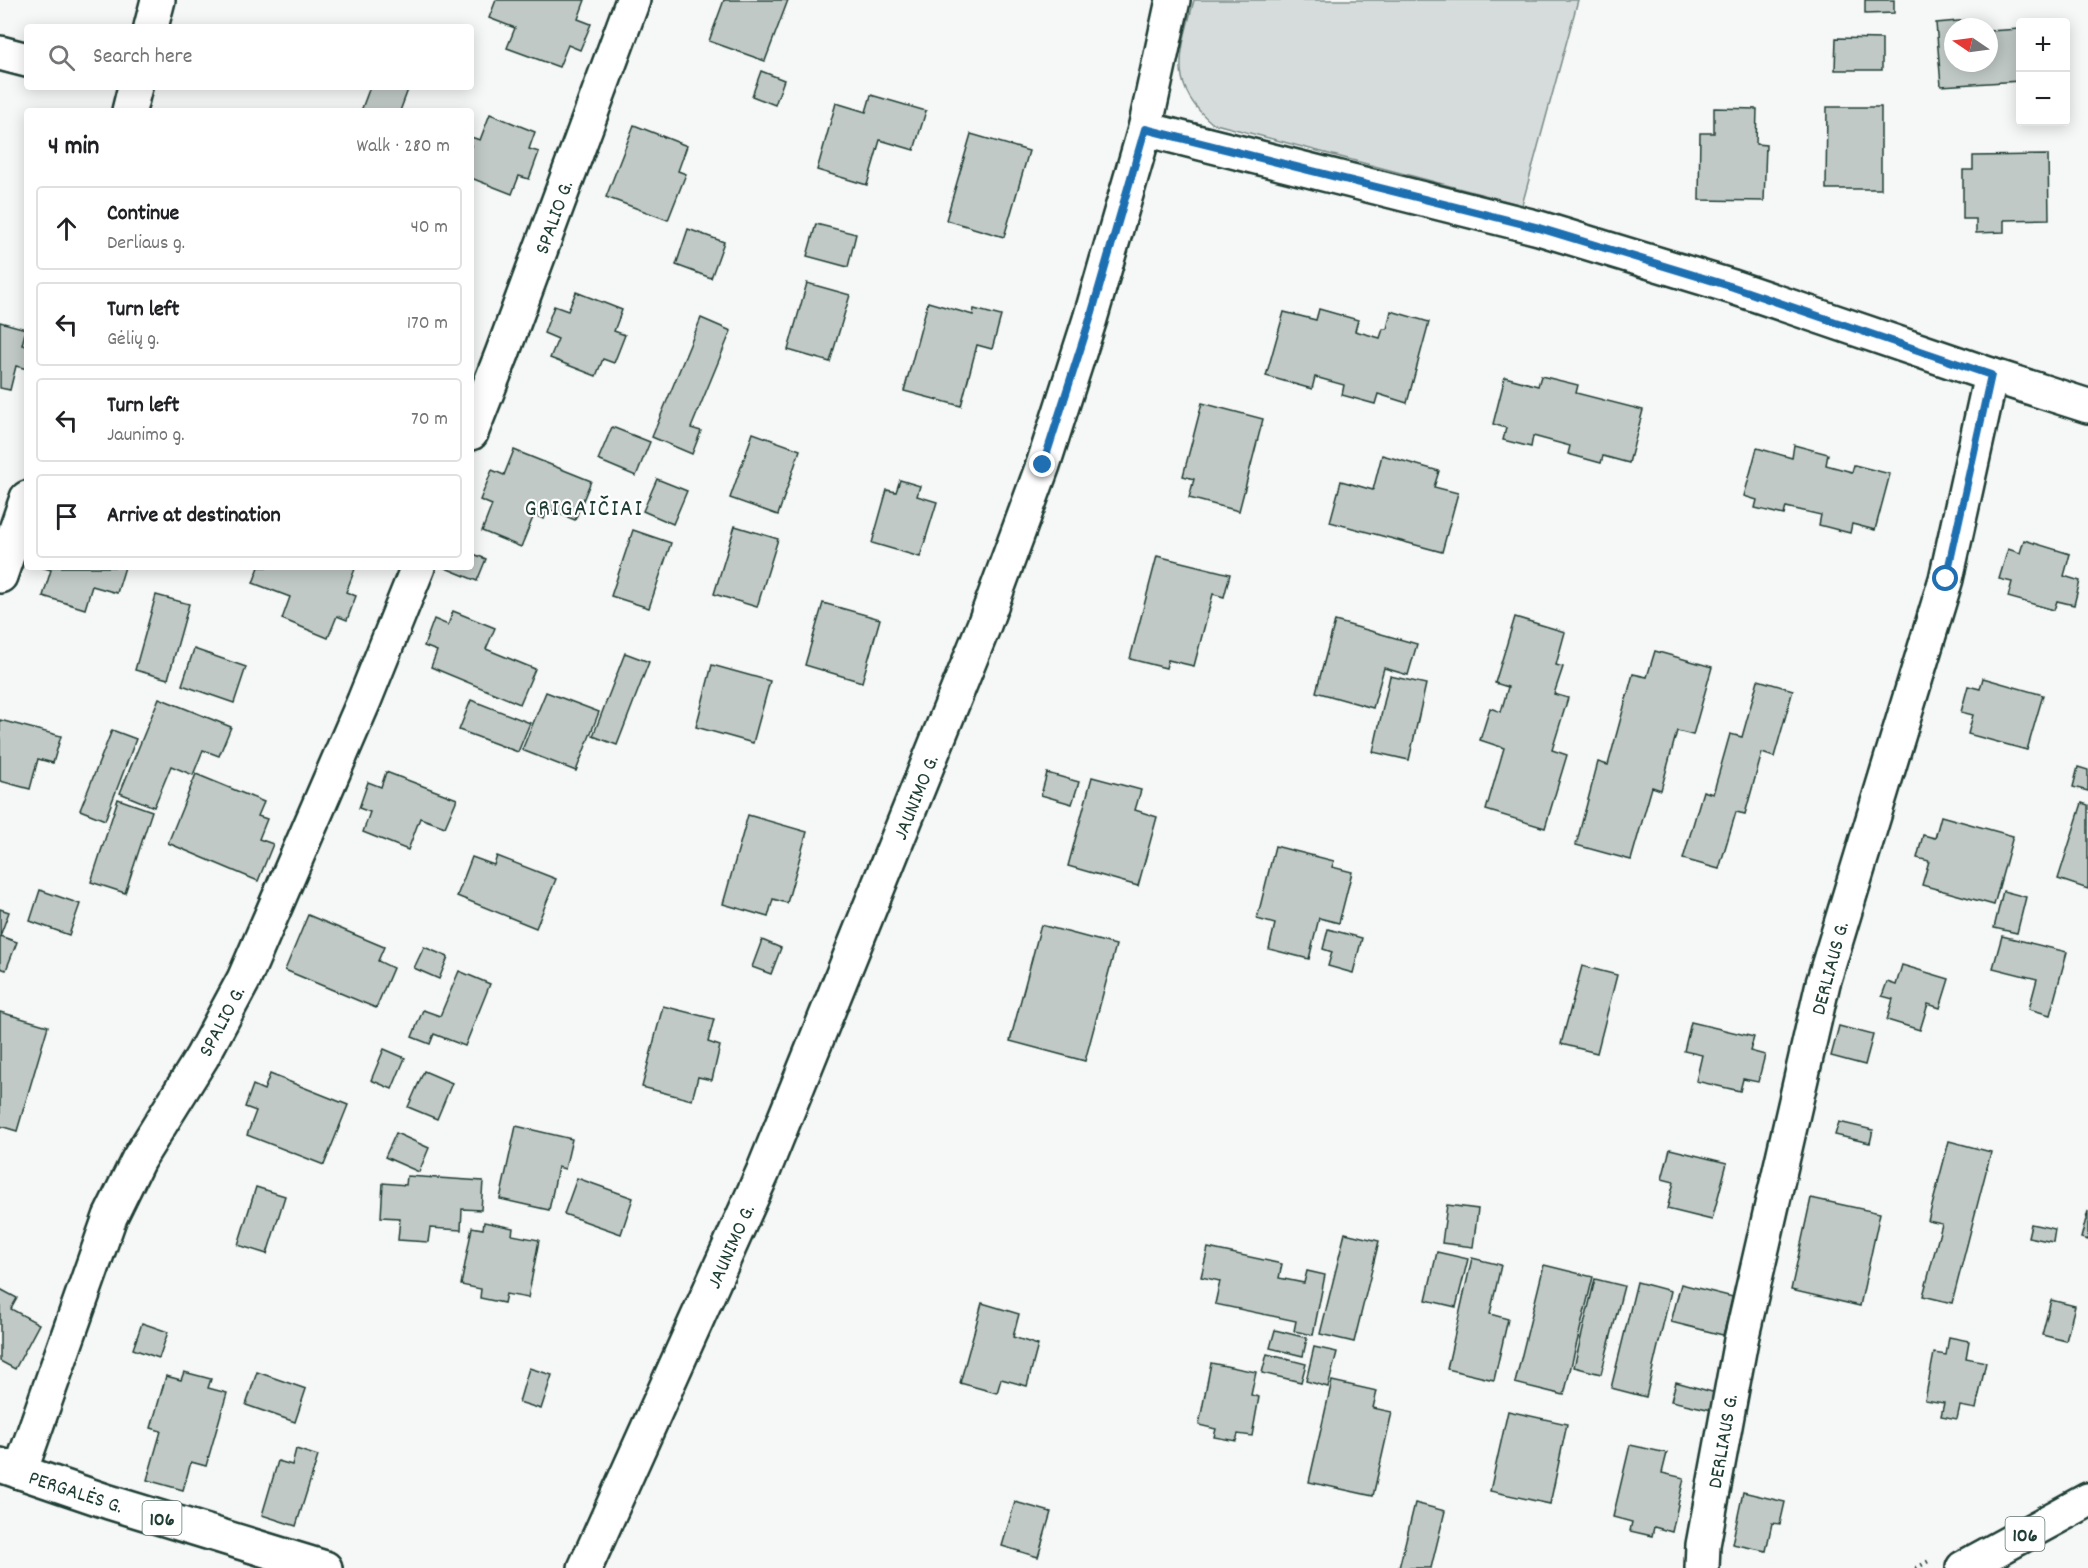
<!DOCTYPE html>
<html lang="en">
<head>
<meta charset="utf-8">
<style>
	body { margin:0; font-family:Dekko,sans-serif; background:#f6f6f6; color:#202124 }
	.controls { position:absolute; right:18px; top:18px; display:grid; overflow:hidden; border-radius:6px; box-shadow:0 3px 15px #0003 }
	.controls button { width:54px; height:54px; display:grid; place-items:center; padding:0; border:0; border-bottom:2px solid #e0e0e0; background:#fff; color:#202124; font:30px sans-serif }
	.compass { position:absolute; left:1944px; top:18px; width:54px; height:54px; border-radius:50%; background:#fff; box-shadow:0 3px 15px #0003; rotate:283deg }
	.stop { position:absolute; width:18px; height:18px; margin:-14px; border:4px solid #1f6fb2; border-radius:50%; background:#fff }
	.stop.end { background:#1f6fb2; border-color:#fff; box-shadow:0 2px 6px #0008 }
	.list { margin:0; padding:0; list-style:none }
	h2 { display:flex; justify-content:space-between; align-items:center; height:78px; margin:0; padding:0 24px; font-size:26px }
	h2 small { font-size:20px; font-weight:400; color:#757577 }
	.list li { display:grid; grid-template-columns:39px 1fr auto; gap:18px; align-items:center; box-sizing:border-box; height:84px; margin:0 12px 12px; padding:0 12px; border:2px solid #e0e0e0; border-radius:6px }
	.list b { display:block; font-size:22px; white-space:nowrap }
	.list p { margin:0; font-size:20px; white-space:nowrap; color:#757577 }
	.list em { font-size:20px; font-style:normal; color:#757577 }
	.icon { flex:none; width:33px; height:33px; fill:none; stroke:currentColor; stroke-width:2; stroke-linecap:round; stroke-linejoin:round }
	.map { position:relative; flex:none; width:2088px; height:1568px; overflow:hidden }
	.search { position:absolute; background:#fff; box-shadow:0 3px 15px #0003; left:24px; top:24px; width:450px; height:66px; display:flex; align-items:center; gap:15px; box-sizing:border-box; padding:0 21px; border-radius:6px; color:#757577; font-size:22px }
	.panel { position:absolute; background:#fff; box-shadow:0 3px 15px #0003; left:24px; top:108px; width:450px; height:462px; border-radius:6px }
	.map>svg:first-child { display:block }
	.green { fill:#d6dcdb; stroke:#7a8c88; stroke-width:1.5 }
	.building { fill:#c0c9c6; stroke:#1f3d34; stroke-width:1.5 }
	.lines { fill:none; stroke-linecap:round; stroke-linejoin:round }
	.minor-casing { stroke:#1f3d34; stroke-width:38 }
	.major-casing { stroke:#1f3d34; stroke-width:38 }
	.path { stroke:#1f3d34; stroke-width:4; stroke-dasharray:1.5 4.5; stroke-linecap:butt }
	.minor { stroke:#fff; stroke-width:33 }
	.major { stroke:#fff; stroke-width:33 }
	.route { stroke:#1f6fb2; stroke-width:8 }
	.labels { text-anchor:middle; stroke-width:4.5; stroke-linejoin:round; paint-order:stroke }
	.shield { fill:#fff; stroke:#627771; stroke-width:1.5 }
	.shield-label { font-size:20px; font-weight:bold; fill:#1f3d34 }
	.street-label { font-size:21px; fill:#1f3d34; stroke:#fff }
	.quarter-label { font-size:24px; letter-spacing:1.5px; fill:#1f3d34; stroke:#fff }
</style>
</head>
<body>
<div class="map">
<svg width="2088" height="1568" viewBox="0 0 2088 1568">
	<rect width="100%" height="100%" fill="#f6f7f7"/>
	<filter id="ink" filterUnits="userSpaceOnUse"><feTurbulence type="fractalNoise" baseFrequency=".0167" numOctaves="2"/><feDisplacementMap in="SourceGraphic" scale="12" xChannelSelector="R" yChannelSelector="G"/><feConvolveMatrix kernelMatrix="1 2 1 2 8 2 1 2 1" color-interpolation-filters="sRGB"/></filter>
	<g filter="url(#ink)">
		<path class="green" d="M1194,0H1578L1522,205L1212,123C1166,84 1181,51 1194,0Z"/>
		<g class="building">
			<polygon points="496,0 585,0 578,19 591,24 580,50 568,45 559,67 507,48 515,28 489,18"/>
			<polygon points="724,0 788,0 765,61 709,41"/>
			<polygon points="1865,0 1894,0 1894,13 1865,14"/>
			<polygon points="1969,20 1969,27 1953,27 1953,63 1989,63 1989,31 2020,29 2020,81 1941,86 1936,23"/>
			<polygon points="1836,38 1882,39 1882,70 1835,70"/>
			<polygon points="761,71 784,80 775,105 752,96"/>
			<polygon points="370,87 409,87 400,111 361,111"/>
			<polygon points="871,95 926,111 914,150 880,140 867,185 817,170 836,103 866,112"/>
			<polygon points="1827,107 1881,107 1881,189 1826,189"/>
			<polygon points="1714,108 1757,109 1756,144 1766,145 1764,201 1699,200 1700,133 1714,133"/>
			<polygon points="490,114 535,132 529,149 539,152 529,179 519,176 512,194 471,178 471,137 480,140"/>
			<polygon points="634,125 687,146 678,171 686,174 668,220 606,197"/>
			<polygon points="971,134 1029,151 1004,237 946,220"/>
			<polygon points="2048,155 2049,219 2004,220 2004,232 1976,233 1976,219 1963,219 1963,170 1973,170 1973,156"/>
			<polygon points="816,224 856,234 848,267 807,256"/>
			<polygon points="688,229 724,242 711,278 676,265"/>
			<polygon points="807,283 850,295 830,362 788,350"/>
			<polygon points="576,292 622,310 614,331 625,335 614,363 603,359 596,376 550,358 558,339 544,333 554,306 568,311"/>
			<polygon points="928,302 973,315 974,309 1001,316 992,349 977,345 961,406 904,391"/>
			<polygon points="1319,309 1358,320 1355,331 1380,338 1383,329 1387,329 1391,311 1429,322 1407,403 1378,394 1375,404 1342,395 1344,385 1315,377 1312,389 1266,376 1284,312 1316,320"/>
			<polygon points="701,318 731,331 691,428 701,431 692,454 652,437"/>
			<polygon points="0,322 26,329 22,345 27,346 27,369 16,366 10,390 0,388"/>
			<polygon points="1541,376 1578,385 1576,393 1643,410 1629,463 1603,456 1601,463 1568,454 1570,446 1533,436 1531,447 1503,440 1506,428 1493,424 1505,377 1538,386"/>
			<polygon points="1202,403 1263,419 1239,511 1189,498 1194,479 1183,476"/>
			<polygon points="612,427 650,442 636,476 598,460"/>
			<polygon points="753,433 800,450 778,515 730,498"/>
			<polygon points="1794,445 1828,454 1826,465 1852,472 1854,465 1890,474 1875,530 1852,524 1850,533 1819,525 1821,515 1786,507 1784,515 1755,508 1757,500 1744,496 1757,448 1792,458"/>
			<polygon points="514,450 591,481 575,520 548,509 544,519 534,515 521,547 482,531 492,505 480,500 492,470 504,475"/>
			<polygon points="1382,455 1439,471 1434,487 1458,493 1442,552 1330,522 1341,481 1373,490"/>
			<polygon points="657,479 687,491 673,524 643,511"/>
			<polygon points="900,480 920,486 917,496 937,502 920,557 872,543 887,490 896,492"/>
			<polygon points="735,526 778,539 757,607 714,594"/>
			<polygon points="633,530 671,543 649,608 611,596"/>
			<polygon points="2024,540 2070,554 2064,576 2080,581 2074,605 2057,601 2054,610 2008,597 2012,582 1999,579 2008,549 2020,553"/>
			<polygon points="471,553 486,559 477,581 443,567 471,567"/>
			<polygon points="1157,556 1230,574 1224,597 1213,594 1194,666 1168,660 1166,668 1130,659"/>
			<polygon points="41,567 125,567 117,593 92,586 85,609 43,596 51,570"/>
			<polygon points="259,567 350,567 355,569 346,592 356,596 347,620 337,616 328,638 282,619 290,597 253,583"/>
			<polygon points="156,595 189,604 168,679 135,670"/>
			<polygon points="823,603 880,619 862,682 805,665"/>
			<polygon points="453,611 495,628 486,649 535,669 520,704 431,667 437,651 424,646 434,619 448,625"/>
			<polygon points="1515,617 1565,632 1556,665 1563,667 1554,694 1568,698 1552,750 1567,755 1545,828 1486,810 1504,748 1480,740 1490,708 1501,712 1508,687 1495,683"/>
			<polygon points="1335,621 1417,644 1408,675 1384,668 1373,708 1316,692"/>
			<polygon points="194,649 246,667 234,703 182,685"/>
			<polygon points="1655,651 1712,667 1693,735 1677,731 1661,790 1652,787 1631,860 1576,845 1598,762 1608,765 1633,674 1647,677"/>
			<polygon points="625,653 649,662 617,745 593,736"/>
			<polygon points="712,665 770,681 753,743 696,727"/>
			<polygon points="1390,676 1426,684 1409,760 1373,752"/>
			<polygon points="1983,678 2043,695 2027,750 1968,734 1973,715 1961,712 1968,686 1980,689"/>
			<polygon points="1758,680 1793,690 1774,757 1762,753 1745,814 1736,812 1719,869 1683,859 1703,791 1713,794 1730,734 1742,737"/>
			<polygon points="546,692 599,712 576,771 522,750"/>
			<polygon points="159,698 231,727 219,756 203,750 193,775 171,766 154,807 120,793"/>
			<polygon points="471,700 530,723 518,752 459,730"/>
			<polygon points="0,720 61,736 53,763 38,759 30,789 0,781"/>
			<polygon points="112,730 136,739 105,820 80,810"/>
			<polygon points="2078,767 2088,770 2088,791 2073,787"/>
			<polygon points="386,772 457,799 445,827 420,818 408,850 363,832 370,812 359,808 368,782 381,787"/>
			<polygon points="1047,773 1079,782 1072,804 1041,795"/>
			<polygon points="196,774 264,802 258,816 267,819 259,839 273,844 258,881 168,843"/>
			<polygon points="1092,777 1141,790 1135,810 1157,817 1138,886 1068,866"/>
			<polygon points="118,799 152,811 125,893 91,882"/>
			<polygon points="2082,803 2088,805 2088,889 2058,879"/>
			<polygon points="748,815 807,832 787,903 773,899 768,917 723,904"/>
			<polygon points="1941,816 2013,836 1994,905 1922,885 1929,861 1917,858 1923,835 1935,838"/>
			<polygon points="1275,846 1334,861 1332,867 1352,872 1339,923 1319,918 1309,959 1269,949 1275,924 1257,919"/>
			<polygon points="497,856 556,879 536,928 457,896 472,857 494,865"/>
			<polygon points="40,890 80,904 69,935 30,921"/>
			<polygon points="2003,891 2026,897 2017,933 1994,928"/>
			<polygon points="0,909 9,912 0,936 17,942 6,970 0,968"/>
			<polygon points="308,915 384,947 378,961 393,968 376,1008 285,970"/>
			<polygon points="1041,925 1116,945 1085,1061 1010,1041"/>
			<polygon points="1328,929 1362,938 1353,973 1328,966 1332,952 1323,949"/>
			<polygon points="2002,936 2067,952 2050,1015 2029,1009 2037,979 1993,968"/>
			<polygon points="762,940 781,948 771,974 752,967"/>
			<polygon points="424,947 448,957 439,979 414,968"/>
			<polygon points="1902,965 1949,979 1940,1008 1928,1004 1920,1030 1887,1020 1893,999 1882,996 1887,982 1896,985"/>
			<polygon points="1582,966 1617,975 1597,1053 1561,1044"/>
			<polygon points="459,971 490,984 465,1046 434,1034 430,1044 412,1037 423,1010 440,1016"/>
			<polygon points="663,1006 714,1019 708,1042 720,1046 712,1080 698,1077 692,1100 642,1087"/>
			<polygon points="0,1012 48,1026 17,1131 0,1126"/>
			<polygon points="1691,1022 1754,1037 1750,1051 1765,1055 1758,1082 1743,1079 1740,1091 1696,1081 1702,1055 1684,1051"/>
			<polygon points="1839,1026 1873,1035 1865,1065 1831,1056"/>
			<polygon points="384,1049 405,1058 392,1089 371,1080"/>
			<polygon points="424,1071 452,1083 437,1119 408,1107"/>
			<polygon points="270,1074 348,1105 324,1165 247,1135 256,1111 245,1107 253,1085 264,1090"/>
			<polygon points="1839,1122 1873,1130 1870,1143 1835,1135"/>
			<polygon points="516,1126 572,1139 565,1169 558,1167 549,1210 500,1199"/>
			<polygon points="396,1133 429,1148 419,1172 385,1157"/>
			<polygon points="1949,1141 1991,1152 1952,1303 1923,1296 1942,1224 1928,1221"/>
			<polygon points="1670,1149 1727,1163 1712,1220 1667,1209 1674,1182 1662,1179"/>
			<polygon points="407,1176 483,1181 481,1210 462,1209 461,1230 430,1228 428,1242 398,1240 400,1218 381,1217 383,1183 406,1185"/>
			<polygon points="577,1178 633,1198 621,1234 564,1214"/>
			<polygon points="256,1187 285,1196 267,1254 238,1245"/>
			<polygon points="1811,1198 1880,1213 1860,1306 1791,1290"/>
			<polygon points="1447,1205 1478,1209 1473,1247 1442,1243"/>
			<polygon points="2088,1211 2088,1240 2081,1238"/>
			<polygon points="484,1222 513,1228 512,1235 539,1240 528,1298 506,1294 504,1303 480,1298 481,1289 461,1285 472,1227 483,1229"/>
			<polygon points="2031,1224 2055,1229 2053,1242 2028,1237"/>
			<polygon points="1345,1233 1379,1241 1354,1342 1320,1334"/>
			<polygon points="1208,1248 1282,1264 1279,1278 1304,1283 1307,1271 1325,1275 1313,1335 1294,1331 1296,1321 1215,1304 1220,1281 1201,1277"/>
			<polygon points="1437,1252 1468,1259 1456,1307 1426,1300"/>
			<polygon points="1472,1258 1501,1265 1490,1314 1508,1319 1494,1380 1447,1369"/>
			<polygon points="1544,1265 1593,1277 1564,1395 1515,1383"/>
			<polygon points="1595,1279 1624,1286 1601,1374 1574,1367"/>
			<polygon points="1637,1282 1671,1291 1646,1397 1611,1388"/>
			<polygon points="1681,1284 1733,1297 1723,1335 1671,1322"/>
			<polygon points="0,1289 17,1298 11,1309 39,1324 15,1369 0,1361"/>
			<polygon points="2051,1300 2075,1306 2066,1341 2042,1335"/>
			<polygon points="982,1303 1019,1314 1013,1337 1038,1345 1027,1386 1001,1379 997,1393 960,1383"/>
			<polygon points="142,1323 168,1332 159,1358 133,1349"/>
			<polygon points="1275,1330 1307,1338 1303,1356 1270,1348"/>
			<polygon points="1949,1337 1969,1341 1966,1358 1986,1362 1976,1409 1960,1406 1957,1419 1941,1416 1944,1403 1925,1400 1934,1353 1946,1355"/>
			<polygon points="1314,1347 1337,1352 1328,1387 1306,1381"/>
			<polygon points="1267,1354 1306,1364 1301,1382 1262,1373"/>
			<polygon points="1211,1363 1256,1372 1251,1395 1259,1397 1252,1436 1238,1434 1236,1441 1214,1437 1216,1429 1199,1425"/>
			<polygon points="529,1368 552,1375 541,1409 519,1402"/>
			<polygon points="184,1372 211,1379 208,1388 227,1393 206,1466 191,1462 183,1490 147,1480 161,1431 151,1428 166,1376 181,1380"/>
			<polygon points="257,1372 306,1389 295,1422 246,1405"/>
			<polygon points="1332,1381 1377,1391 1373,1408 1392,1412 1373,1496 1309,1482"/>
			<polygon points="1676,1382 1716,1393 1712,1410 1671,1401"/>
			<polygon points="1508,1411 1567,1424 1550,1504 1490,1491"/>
			<polygon points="1630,1445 1667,1453 1662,1473 1684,1478 1672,1532 1654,1527 1652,1536 1630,1531 1632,1522 1613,1517"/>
			<polygon points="296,1449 318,1456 296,1526 262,1515 278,1461 292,1465"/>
			<polygon points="1743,1492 1785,1502 1780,1524 1772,1523 1766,1551 1732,1544"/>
			<polygon points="1015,1502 1051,1512 1038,1557 1002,1546"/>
			<polygon points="1415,1503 1445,1511 1431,1568 1399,1568"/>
		</g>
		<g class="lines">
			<g class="minor-casing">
				<g id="minor">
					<polyline points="151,27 158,0"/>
					<polyline points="0,53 27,60"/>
					<polyline points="129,111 135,87"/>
					<polyline points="1145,129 1539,228 1733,287 1991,375 2088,406"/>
					<polyline points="471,433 502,354 633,0"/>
					<polyline points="0,576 27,498"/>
					<polyline points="20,1472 110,1217 138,1160 202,1057 244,979 364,701 418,567"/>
					<polyline points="585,1568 763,1172 984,625 1043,465 1090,319 1145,129 1173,0"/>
					<polyline points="1702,1568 1703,1545 1741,1340 1823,983 1946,579 1991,375"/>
				</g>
			</g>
			<g class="major-casing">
				<g id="major">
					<polyline points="0,1465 109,1502 325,1568"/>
					<polyline points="1963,1568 2088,1500"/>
				</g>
			</g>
			<polyline class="path" points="1916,1568 1929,1561"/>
			<use href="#minor" class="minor"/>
			<use href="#major" class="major"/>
		</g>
	</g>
	<g class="lines" filter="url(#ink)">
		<polyline class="route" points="1043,465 1090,319 1145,129 1539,228 1733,287 1991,375 1946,579"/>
	</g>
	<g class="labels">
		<g class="shield">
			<rect x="142.5" y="1501" width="39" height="34" rx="4.5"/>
			<rect x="2005.5" y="1517" width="39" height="34" rx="4.5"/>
		</g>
		<g class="shield-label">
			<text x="162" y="1525">106</text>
			<text x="2025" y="1541">106</text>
		</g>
		<g class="street-label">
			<text transform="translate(553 217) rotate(-70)" y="7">SPALIO G.</text>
			<text transform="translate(915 797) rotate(-68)" y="7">JAUNIMO G.</text>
			<text transform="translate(1829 968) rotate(-75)" y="7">DERLIAUS G.</text>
			<text transform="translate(221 1021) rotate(-62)" y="7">SPALIO G.</text>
			<text transform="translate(730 1246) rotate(-66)" y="7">JAUNIMO G.</text>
			<text transform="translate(1722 1441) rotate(-80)" y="7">DERLIAUS G.</text>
			<text transform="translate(76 1491) rotate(18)" y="7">PERGALĖS G.</text>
		</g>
		<g class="quarter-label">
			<text x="584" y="515">GRIGAIČIAI</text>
		</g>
	</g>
</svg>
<div class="controls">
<button>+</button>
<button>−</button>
</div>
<svg class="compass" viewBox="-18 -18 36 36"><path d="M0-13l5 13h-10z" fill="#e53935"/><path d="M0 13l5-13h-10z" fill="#757577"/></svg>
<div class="stop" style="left:1946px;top:579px"></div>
<div class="stop end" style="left:1043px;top:465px"></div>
<div class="search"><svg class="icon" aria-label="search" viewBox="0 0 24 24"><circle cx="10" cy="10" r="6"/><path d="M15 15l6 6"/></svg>Search here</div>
<section class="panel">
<h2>4 min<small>Walk · 280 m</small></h2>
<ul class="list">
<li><svg class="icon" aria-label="ahead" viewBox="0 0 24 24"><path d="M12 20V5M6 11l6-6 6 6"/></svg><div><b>Continue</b><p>Derliaus g.</p></div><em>40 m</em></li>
<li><svg class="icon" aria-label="left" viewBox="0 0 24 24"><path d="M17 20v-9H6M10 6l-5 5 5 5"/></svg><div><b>Turn left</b><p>Gėlių g.</p></div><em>170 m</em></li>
<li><svg class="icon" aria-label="left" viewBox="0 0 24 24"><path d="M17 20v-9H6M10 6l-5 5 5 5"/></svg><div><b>Turn left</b><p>Jaunimo g.</p></div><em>70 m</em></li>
<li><svg class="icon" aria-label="arrive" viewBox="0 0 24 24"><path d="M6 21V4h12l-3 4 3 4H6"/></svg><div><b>Arrive at destination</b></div></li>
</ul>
</section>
</div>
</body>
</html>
